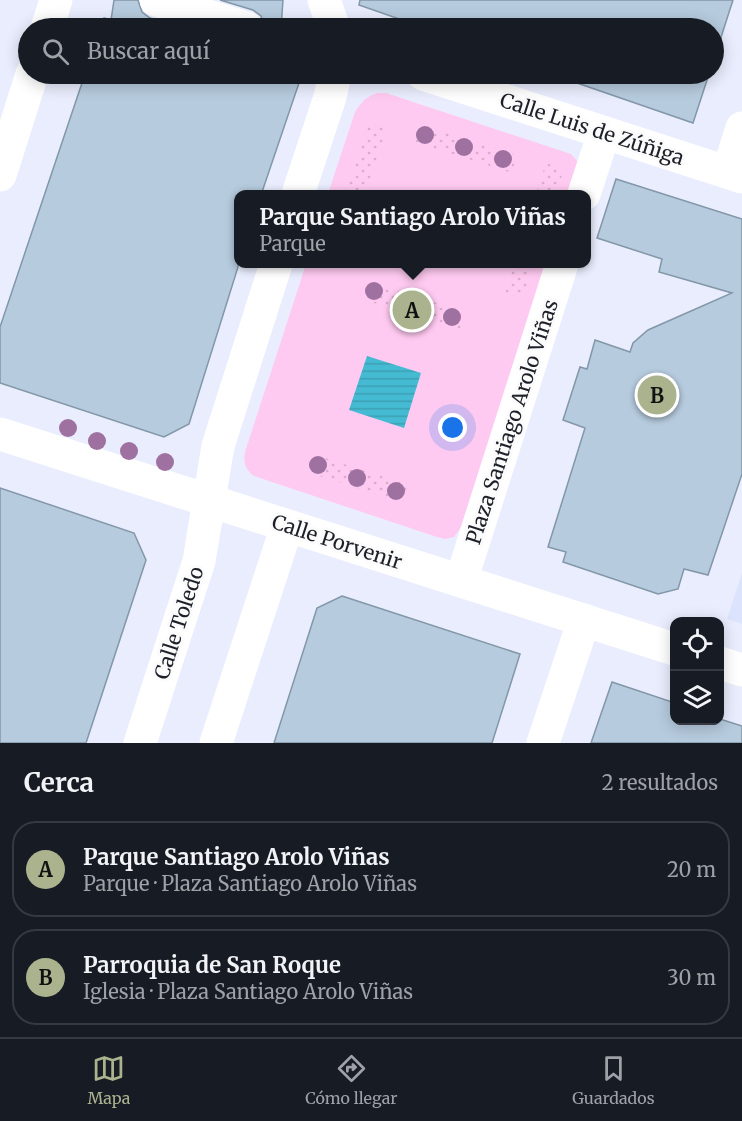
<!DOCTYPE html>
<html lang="es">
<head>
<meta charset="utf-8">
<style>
	body { margin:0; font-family:Merriweather,serif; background:#20242c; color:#f1f3f6 }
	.controls { position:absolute; right:18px; bottom:18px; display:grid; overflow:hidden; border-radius:12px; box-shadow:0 3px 15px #0003 }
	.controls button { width:54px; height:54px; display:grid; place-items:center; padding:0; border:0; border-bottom:2px solid #363941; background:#171b24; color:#f1f3f6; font:30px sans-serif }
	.you { position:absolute; left:453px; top:428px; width:21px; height:21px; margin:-15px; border:4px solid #fff; border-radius:50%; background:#1a73e8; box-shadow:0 0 0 9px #1a73e833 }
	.badge { display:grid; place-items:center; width:39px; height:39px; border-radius:50%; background:#aab38e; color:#111; font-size:20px; font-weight:700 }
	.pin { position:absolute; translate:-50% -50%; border:3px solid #fff; box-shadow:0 2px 6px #0006 }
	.popup { position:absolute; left:234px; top:190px; width:357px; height:78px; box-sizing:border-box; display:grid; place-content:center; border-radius:12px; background:#171b24; filter:drop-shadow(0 2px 4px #0005); font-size:20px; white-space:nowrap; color:#9ea1a6 }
	.popup b { font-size:22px; color:#f1f3f6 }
	.popup::after { content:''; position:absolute; left:50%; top:100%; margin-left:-12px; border:12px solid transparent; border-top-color:#171b24 }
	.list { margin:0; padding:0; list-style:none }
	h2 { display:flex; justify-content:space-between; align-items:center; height:78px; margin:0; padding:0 24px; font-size:26px }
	h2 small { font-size:20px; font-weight:400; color:#9ea1a6 }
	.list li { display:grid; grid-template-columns:39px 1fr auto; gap:18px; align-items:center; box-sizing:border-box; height:96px; margin:0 12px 12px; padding:0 12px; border:2px solid #363941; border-radius:24px }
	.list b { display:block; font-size:22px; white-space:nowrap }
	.list p { margin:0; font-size:20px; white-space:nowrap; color:#9ea1a6 }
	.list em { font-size:20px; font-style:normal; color:#9ea1a6 }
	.icon { flex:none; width:33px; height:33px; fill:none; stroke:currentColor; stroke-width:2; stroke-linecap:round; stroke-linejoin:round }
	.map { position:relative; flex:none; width:742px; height:743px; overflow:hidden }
	.search { position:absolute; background:#171b24; box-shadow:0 3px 15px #0003; left:18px; right:18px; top:18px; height:66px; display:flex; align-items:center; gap:15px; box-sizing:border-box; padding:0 21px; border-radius:33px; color:#9ea1a6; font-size:22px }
	.sheet { height:294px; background:#171b24 }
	nav { display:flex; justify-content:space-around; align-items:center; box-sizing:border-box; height:84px; border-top:2px solid #363941; background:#171b24; font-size:16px; color:#9ea1a6 }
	nav a { display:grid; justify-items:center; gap:3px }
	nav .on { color:#aab38e }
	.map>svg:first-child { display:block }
	.built { fill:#dce3fd }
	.park { fill:#ffcaf1 }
	.garden { fill:url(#garden-dots) }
	.water { fill:url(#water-rules) }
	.building { fill:#b6cbde; stroke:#8297a8; stroke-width:1.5 }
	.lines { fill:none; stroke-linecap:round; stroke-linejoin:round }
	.street { stroke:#fff; stroke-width:33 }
	.tree { fill:#9e71a0 }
	.labels { text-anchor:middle; stroke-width:6; stroke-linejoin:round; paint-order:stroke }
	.street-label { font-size:20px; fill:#1e2029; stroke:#fbfbfb }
</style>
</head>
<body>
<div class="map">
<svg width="742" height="743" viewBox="0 0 742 743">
	<defs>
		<pattern id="garden-dots" width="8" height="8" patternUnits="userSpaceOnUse" patternTransform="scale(1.5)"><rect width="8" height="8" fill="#ffcaf1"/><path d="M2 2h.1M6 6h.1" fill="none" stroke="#daadcf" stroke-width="1.8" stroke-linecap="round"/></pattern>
		<pattern id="water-rules" width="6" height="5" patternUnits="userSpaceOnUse" patternTransform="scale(1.5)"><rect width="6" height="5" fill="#45bbd3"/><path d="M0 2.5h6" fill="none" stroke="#3ca0b5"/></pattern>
	</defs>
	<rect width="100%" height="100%" fill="#e9edfd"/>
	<polygon class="built" points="742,573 742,624 727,619"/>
	<g class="park">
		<path d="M377,93H386L571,154L579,163L570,194H328L355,112C361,102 366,97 377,93Z"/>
		<path d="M306,264H547L461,527L454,537L445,539L437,537L254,476C245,470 243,461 245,452Z"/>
	</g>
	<g class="garden">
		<polygon points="369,122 387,128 365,194 345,194"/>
		<polygon points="420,125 517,155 512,173 415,142"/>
		<polygon points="546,163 564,169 556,194 536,194"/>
		<polygon points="514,264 534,264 522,299 505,293"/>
		<polygon points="369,282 466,312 460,329 364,300"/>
		<polygon points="313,454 409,485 403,503 307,472"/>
	</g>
	<polygon class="water" points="367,356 421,373 404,428 349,410"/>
	<g class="building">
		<polygon points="114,0 138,0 142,12 150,18 185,28 100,28 104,18 111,20"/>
		<polygon points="220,0 283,0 281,28 265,28 261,16 253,10"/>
		<polygon points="360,0 733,0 714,59 714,28 425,28 359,5"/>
		<polygon points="85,74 280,74 300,80 261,195 238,195 238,267 189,424 164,437 0,383 0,327"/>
		<polygon points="551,74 709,74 693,123"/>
		<polygon points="616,179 742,219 742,474 708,575 684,569 678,589 658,594 563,562 566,552 548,547 585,428 563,420 580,367 587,369 595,340 630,352 633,343 648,330 732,293 659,272 662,259 597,238"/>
		<polygon points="0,488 134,533 146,560 86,743 0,743"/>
		<polygon points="342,596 520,654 492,743 274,743 317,608"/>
		<polygon points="612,682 675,703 675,720 720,720 720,719 742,726 742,743 591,743"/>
	</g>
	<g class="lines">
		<g class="street">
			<polyline points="156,0 247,28"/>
			<polyline points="324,0 334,28"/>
			<polyline points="47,28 56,0"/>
			<polyline points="423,74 742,177"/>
			<polyline points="728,172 742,128"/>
			<polyline points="0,175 32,74"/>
			<polyline points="298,194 330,97 335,74"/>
			<polyline points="584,194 604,133"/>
			<polyline points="0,434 674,649"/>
			<polyline points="461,581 562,264"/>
			<polyline points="720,663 742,670"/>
			<polyline points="140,743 199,561 218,446 276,264"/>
			<polyline points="216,743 287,526"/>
			<polyline points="543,743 584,620"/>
		</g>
	</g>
	<g class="tree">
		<circle cx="425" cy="135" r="9"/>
		<circle cx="464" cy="147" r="9"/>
		<circle cx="503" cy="159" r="9"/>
		<circle cx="374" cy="291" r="9"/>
		<circle cx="413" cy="304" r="9"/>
		<circle cx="452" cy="317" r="9"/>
		<circle cx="68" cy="428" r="9"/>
		<circle cx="97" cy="441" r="9"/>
		<circle cx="129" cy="451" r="9"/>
		<circle cx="165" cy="462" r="9"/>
		<circle cx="318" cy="465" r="9"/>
		<circle cx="357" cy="478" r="9"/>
		<circle cx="396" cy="491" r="9"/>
	</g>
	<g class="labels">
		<g class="street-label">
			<text transform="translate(592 129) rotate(18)" y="7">Calle Luis de Zúñiga</text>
			<text transform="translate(512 422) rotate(-72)" y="7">Plaza Santiago Arolo Viñas</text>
			<text transform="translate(337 542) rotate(18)" y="7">Calle Porvenir</text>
			<text transform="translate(179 623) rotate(-72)" y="7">Calle Toledo</text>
		</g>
	</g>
</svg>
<div class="controls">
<button><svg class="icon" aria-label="locate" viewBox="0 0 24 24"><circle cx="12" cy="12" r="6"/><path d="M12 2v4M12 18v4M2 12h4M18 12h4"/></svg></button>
<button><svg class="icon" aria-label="layers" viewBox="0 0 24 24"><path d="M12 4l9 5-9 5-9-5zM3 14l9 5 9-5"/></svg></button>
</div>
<div class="you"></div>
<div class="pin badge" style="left:412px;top:310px">A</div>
<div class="popup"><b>Parque Santiago Arolo Viñas</b>Parque</div>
<div class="pin badge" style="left:657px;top:395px">B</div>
<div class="search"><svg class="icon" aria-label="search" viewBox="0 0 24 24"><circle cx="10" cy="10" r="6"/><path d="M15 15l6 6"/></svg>Buscar aquí</div>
</div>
<section class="sheet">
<h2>Cerca<small>2 resultados</small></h2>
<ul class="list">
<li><span class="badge">A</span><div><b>Parque Santiago Arolo Viñas</b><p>Parque · Plaza Santiago Arolo Viñas</p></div><em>20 m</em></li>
<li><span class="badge">B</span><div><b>Parroquia de San Roque</b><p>Iglesia · Plaza Santiago Arolo Viñas</p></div><em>30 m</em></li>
</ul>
</section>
<nav>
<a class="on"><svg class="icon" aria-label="map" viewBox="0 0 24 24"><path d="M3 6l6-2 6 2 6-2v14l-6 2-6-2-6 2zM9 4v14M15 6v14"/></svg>Mapa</a>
<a><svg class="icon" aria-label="directions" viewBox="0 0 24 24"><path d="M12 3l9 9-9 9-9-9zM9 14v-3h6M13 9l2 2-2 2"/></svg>Cómo llegar</a>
<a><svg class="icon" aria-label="saved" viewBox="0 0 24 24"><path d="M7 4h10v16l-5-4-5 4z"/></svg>Guardados</a>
</nav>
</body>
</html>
